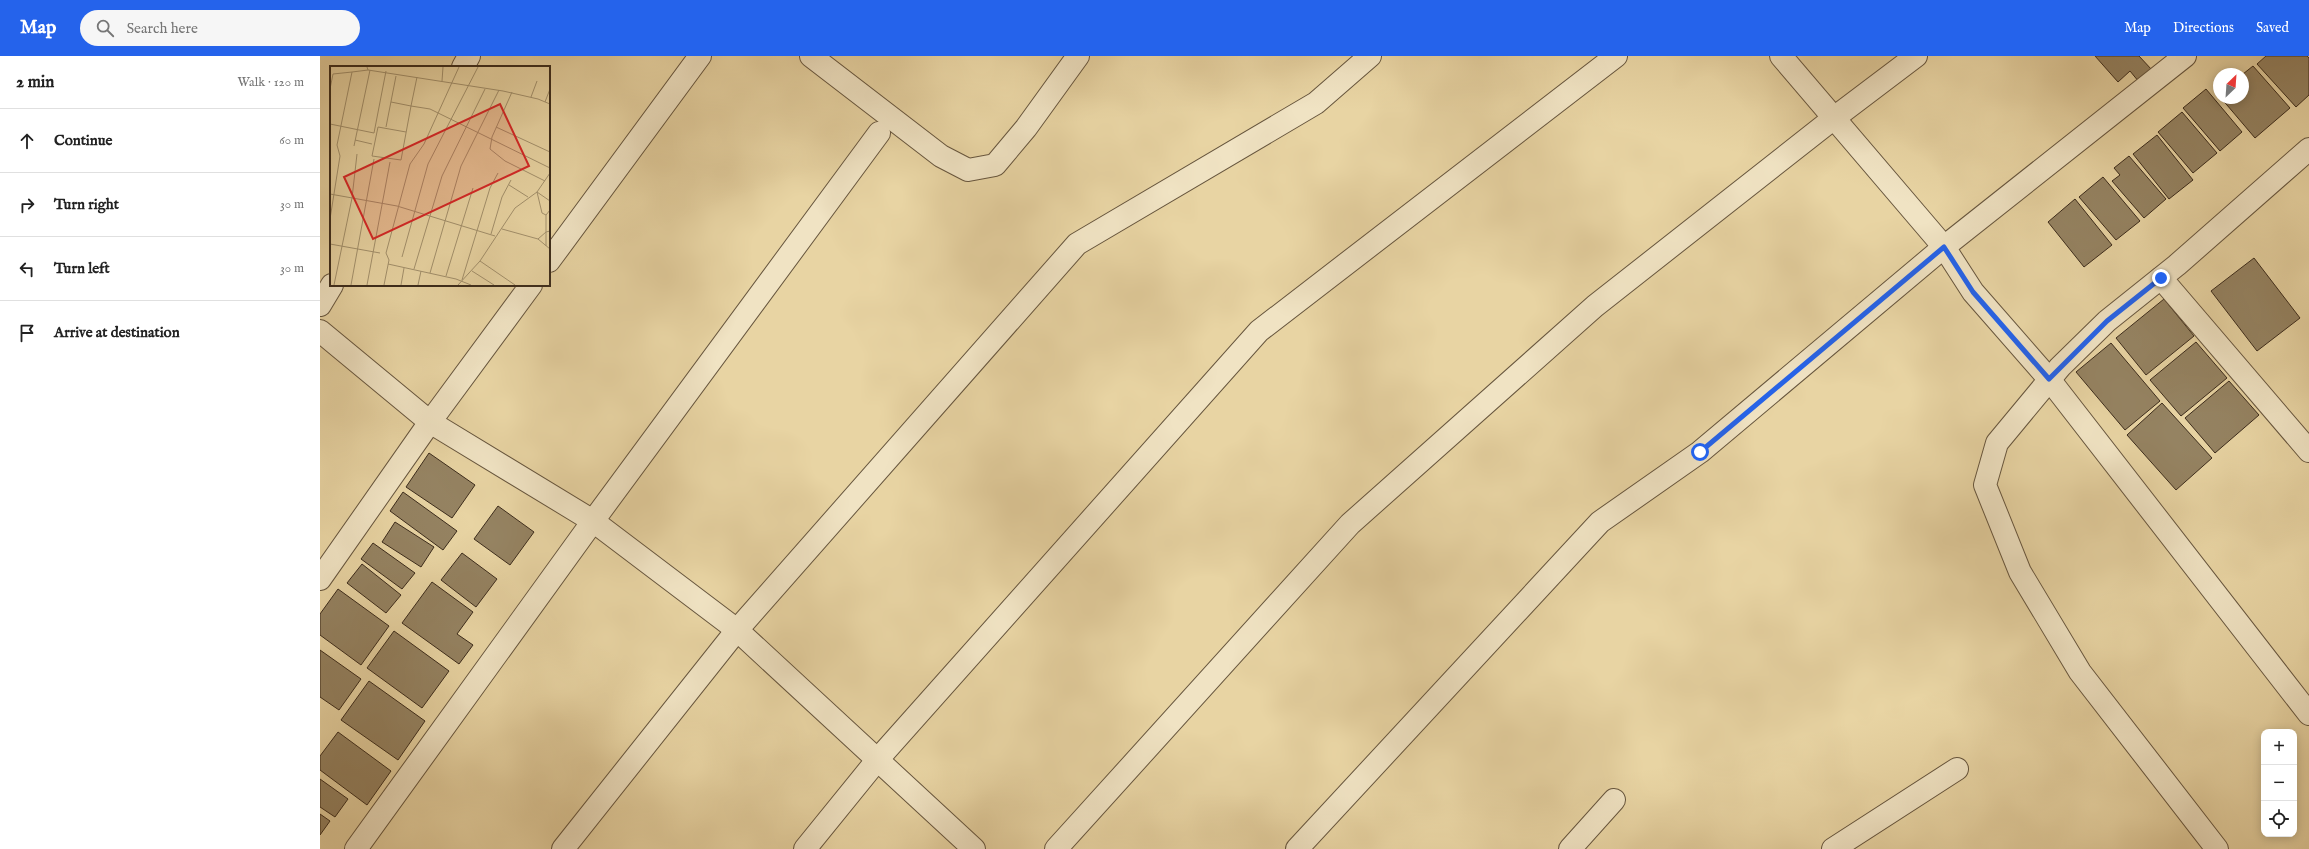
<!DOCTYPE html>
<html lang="en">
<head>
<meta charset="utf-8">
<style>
	body { margin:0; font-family:"IM FELL English",serif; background:#f6f6f6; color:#222 }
	.controls { position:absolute; right:12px; bottom:12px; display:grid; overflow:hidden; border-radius:8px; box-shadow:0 2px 10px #0003 }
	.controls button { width:36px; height:36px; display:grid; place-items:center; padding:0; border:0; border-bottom:1px solid #e0e0e0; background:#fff; color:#222; font:20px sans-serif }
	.compass { position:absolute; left:1893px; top:12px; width:36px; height:36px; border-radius:50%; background:#fff; box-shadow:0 2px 10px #0003; rotate:25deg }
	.stop { position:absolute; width:12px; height:12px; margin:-9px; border:3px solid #2563eb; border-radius:50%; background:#fff }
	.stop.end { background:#2563eb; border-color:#fff; box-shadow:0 1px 4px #0008 }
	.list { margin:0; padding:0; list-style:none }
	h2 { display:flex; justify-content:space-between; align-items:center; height:52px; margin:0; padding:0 16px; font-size:17px }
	h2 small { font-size:13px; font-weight:400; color:#767676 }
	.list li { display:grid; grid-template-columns:26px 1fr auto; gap:12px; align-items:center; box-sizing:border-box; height:64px; padding:0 16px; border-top:1px solid #e0e0e0 }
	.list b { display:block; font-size:15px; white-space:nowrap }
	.list em { font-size:13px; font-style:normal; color:#767676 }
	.icon { flex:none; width:22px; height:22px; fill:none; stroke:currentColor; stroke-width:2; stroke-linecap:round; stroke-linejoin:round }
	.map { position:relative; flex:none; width:1989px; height:793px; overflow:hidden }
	header { display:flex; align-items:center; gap:24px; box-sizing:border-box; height:56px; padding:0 20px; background:#2563eb; color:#fff }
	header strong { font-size:19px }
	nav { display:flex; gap:22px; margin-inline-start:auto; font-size:14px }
	.search { width:280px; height:36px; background:#f6f6f6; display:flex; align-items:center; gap:10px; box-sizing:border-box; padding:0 14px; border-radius:22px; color:#767676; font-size:15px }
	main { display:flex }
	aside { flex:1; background:#fff }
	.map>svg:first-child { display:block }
	.building { fill:#958362; stroke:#3c2c1c }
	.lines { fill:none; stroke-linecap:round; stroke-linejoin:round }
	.minor-casing { stroke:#67563e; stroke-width:24 }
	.minor { stroke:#f0e3c3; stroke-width:22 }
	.route { stroke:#2563eb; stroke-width:5 }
	.inset-road { fill:none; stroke:#a3916d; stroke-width:1 }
	.view { fill:#d62828; fill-opacity:0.15; stroke:#d62828; stroke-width:2 }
	.inset-edge { fill:none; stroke:#3c2c1c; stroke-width:2 }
</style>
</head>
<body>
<header>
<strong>Map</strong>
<div class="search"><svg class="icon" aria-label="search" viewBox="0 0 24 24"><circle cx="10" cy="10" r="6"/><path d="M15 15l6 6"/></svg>Search here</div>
<nav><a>Map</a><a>Directions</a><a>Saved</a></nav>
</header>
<main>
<aside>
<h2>2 min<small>Walk · 120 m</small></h2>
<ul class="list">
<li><svg class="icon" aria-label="ahead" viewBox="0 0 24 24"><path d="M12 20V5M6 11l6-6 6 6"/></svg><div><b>Continue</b></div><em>60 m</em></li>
<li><svg class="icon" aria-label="right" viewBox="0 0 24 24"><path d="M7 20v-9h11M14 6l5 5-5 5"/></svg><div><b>Turn right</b></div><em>30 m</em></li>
<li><svg class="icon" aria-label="left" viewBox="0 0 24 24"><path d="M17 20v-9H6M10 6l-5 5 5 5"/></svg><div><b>Turn left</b></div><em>30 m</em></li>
<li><svg class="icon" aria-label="arrive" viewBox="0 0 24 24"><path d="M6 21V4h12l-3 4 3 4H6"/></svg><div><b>Arrive at destination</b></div></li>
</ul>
</aside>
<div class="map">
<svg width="1989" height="793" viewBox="0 0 1989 793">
	<rect width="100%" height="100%" fill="#e8d4a3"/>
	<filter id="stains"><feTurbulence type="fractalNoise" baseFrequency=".005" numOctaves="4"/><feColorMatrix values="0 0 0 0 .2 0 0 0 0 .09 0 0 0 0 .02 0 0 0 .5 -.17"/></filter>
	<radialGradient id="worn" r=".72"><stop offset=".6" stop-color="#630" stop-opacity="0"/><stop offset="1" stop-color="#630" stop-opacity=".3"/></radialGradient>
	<g class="building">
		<polygon points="1775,0 1819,0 1832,14 1819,26 1810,15 1798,26"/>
		<polygon points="1946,0 1987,0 1989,2 1989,39 1976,51 1937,8"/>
		<polygon points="1933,10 1970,52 1935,82 1901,42 1923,42 1923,18"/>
		<polygon points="1886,33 1922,76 1900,95 1863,52"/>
		<polygon points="1862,56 1897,97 1873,117 1838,76"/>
		<polygon points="1837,79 1873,124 1849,143 1813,98"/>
		<polygon points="1809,100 1846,143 1824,162 1792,125 1800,119 1794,112"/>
		<polygon points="1783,121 1820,165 1796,184 1759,141"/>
		<polygon points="1755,143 1792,189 1764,211 1728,166"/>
		<polygon points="1934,202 1980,262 1937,295 1891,235"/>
		<polygon points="1844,243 1874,280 1826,319 1796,282"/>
		<polygon points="1876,286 1907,322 1861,360 1830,324"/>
		<polygon points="1791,287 1840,345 1805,374 1756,316"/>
		<polygon points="1909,325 1939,359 1895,397 1865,362"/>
		<polygon points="1842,347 1892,402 1856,434 1807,379"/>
		<polygon points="109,397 155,429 132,462 86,431"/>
		<polygon points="83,436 137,475 123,494 70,455"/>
		<polygon points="178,450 214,476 190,509 154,483"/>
		<polygon points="75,466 114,491 101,511 62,486"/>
		<polygon points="53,487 95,517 82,533 41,503"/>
		<polygon points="142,497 177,523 156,551 121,524"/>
		<polygon points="42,508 81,539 66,557 27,527"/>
		<polygon points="112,526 153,556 137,578 153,589 139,608 82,567"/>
		<polygon points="18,533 69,570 41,609 0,579 0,558"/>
		<polygon points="74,575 129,615 102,652 47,612"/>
		<polygon points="0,594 41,623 19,654 0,641"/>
		<polygon points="49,625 105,665 78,704 21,664"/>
		<polygon points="18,676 71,715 47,749 0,714 0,700"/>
		<polygon points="0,723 28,743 15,761 0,751"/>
		<polygon points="0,758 10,765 0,779"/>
	</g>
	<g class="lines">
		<g class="minor-casing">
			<g id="minor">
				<polyline points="491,0 621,100 648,114 675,109 706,72 758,0"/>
				<polyline points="1461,0 1624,191 1653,236 1729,323 1989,658"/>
				<polyline points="143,11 149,0"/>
				<polyline points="229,205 380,0"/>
				<polyline points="1841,222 1989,395"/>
				<polyline points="0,249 12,229"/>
				<polyline points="0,275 110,366 273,465 417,574 654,793"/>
				<polyline points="0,523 110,366 211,229"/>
				<polyline points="36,793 273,465 559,77"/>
				<polyline points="243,793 417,574 757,188 996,47 1050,0"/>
				<polyline points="485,793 558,703 939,275 1296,0"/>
				<polyline points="736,793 1030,468 1275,250 1514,62 1596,0"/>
				<polyline points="977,793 1280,466 1380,396 1624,191 1865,0"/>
				<polyline points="1250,793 1294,744"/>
				<polyline points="1513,793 1637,713"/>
				<polyline points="1897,793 1760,616 1700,516 1665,429 1677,387 1740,311 1787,265 1857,209 1989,93"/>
			</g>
		</g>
		<use href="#minor" class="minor"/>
	</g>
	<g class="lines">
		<polyline class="route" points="1380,396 1624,191 1653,236 1729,323 1787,265 1841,222"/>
	</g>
	<g transform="translate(10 10)">
		<rect width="220" height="220" fill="#e8d4a3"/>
		<path class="inset-road" d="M38,4L173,25L208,33L220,38M112,15L113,1M0,23L3,8L22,6M182,26L162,71L160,83L175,95L215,115M201,31L207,15M61,36L81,40L87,11M215,36L220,23M0,58L44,67L56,5M56,61L66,10M166,61L220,86M76,66L48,61L42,90L71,94L81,40L100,43L220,102M25,74L42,78M24,80L40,4M179,119L198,131M207,126L212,147L216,149L220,144M207,126L220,135M0,128L67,140L165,170M0,153L10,90L7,79L22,6L38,4L37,1M172,163L208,173L220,183M161,168L172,131L181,114M208,173L216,166V149M0,178L50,187M216,180V166L220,165M72,191L98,98L148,1M150,195L185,219M58,198L126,213L141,219M84,203L112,110L155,23M142,205L164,219M100,207L131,100L169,24M116,210L143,122M132,214L160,122L168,107M4,219L22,132L27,88M21,219L44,93M37,219L60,96M54,219L59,194L56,187L80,98L94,78L129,1M71,219L74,202M88,219L91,205M128,219L150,195L185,142L207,126L220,107"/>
		<path class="view" d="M170,38L199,100L43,173L14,111Z"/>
		<rect width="220" height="220" class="inset-edge"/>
	</g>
	<rect width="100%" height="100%" filter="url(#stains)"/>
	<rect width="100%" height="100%" fill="url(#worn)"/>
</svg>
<div class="controls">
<button>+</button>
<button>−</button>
<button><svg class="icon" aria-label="locate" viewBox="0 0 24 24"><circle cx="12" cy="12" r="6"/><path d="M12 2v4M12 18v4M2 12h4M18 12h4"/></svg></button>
</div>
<svg class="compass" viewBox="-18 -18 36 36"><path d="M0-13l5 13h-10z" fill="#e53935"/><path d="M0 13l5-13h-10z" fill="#767676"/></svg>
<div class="stop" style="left:1380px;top:396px"></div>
<div class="stop end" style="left:1841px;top:222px"></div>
</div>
</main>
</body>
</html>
